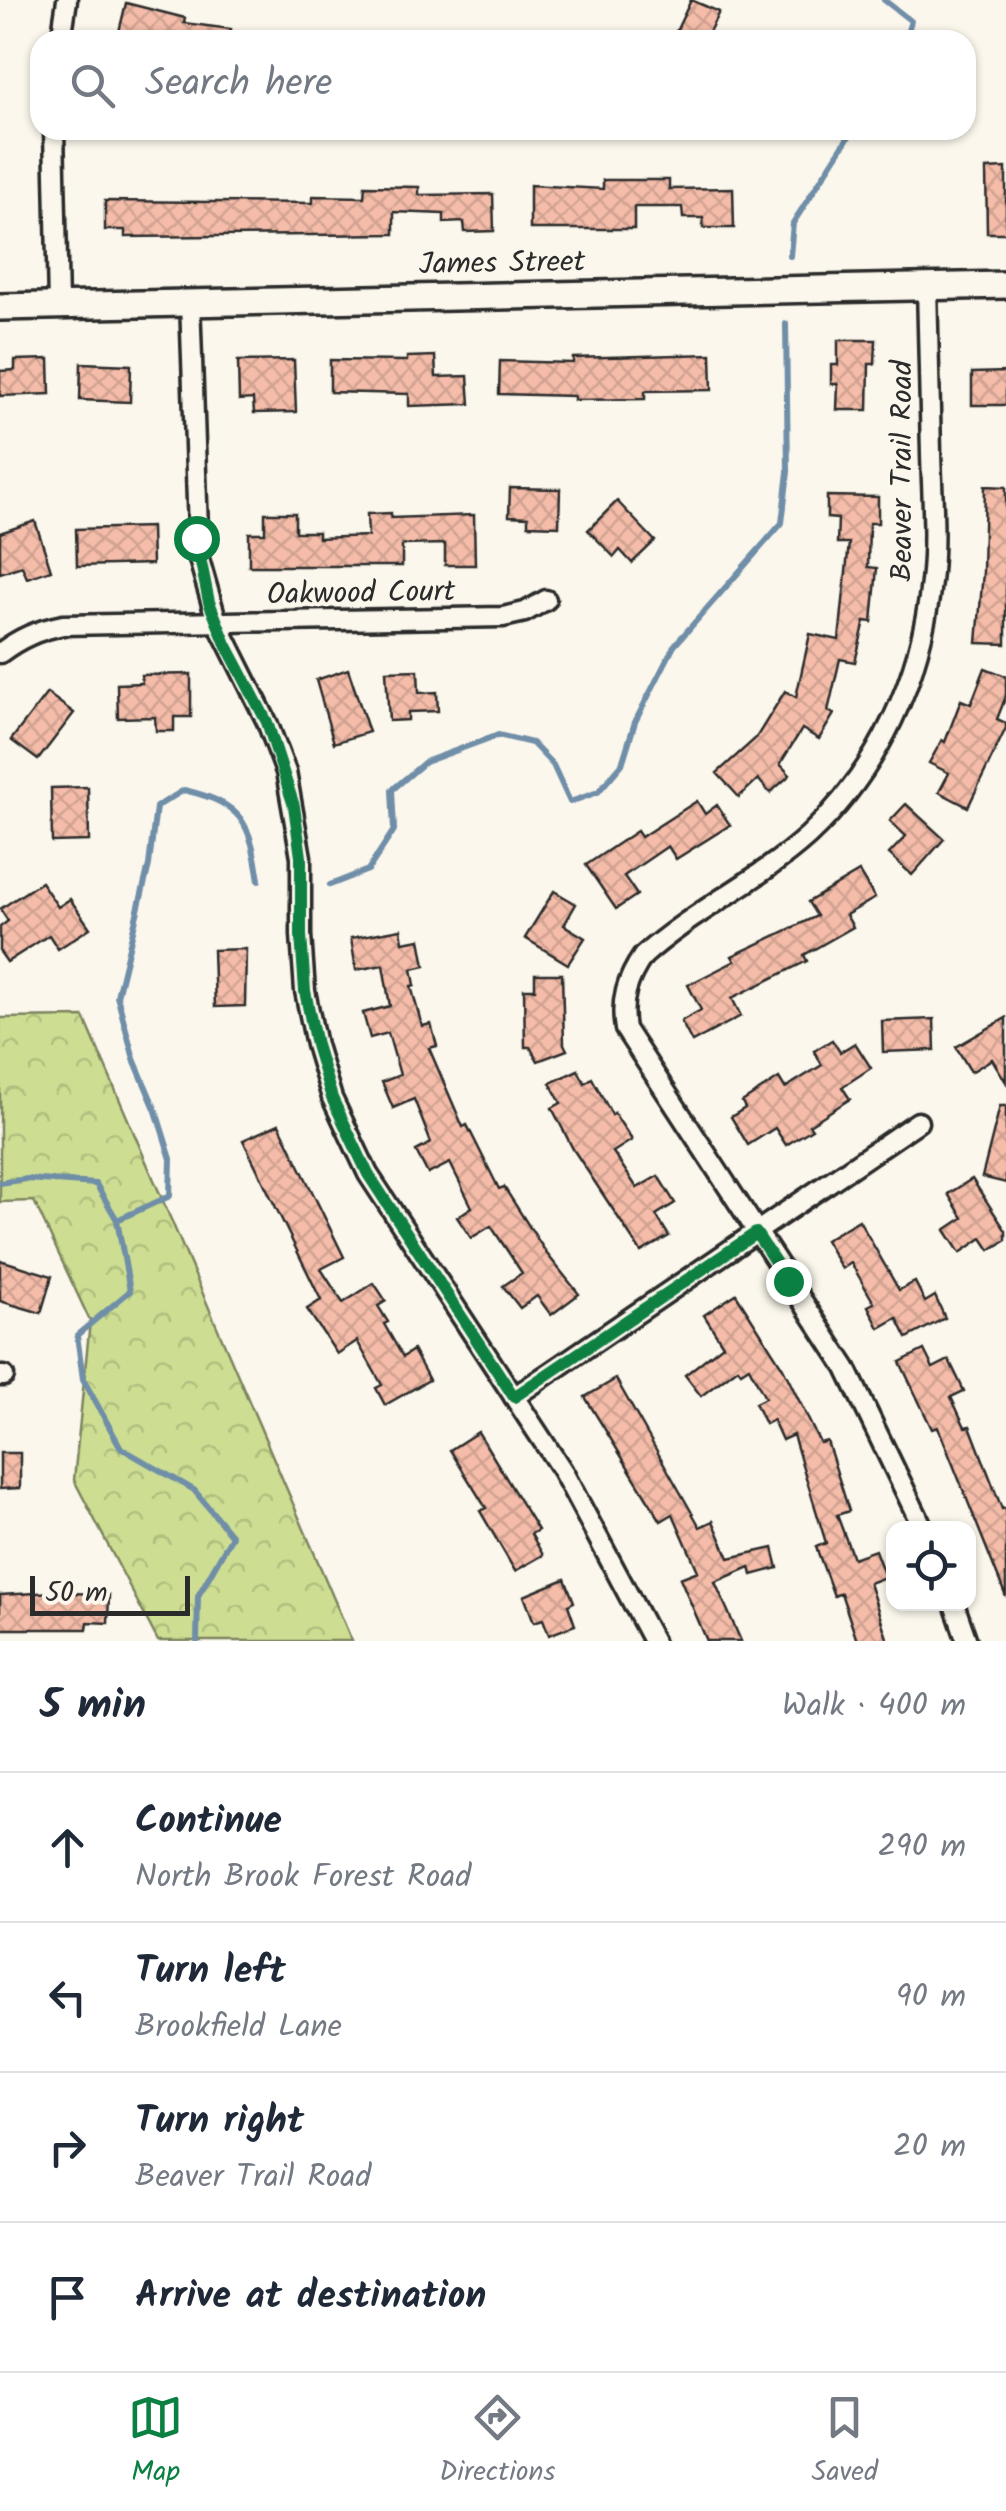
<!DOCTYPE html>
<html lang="en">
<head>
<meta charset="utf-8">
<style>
	body { margin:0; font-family:Kalam,sans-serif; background:#f6f6f7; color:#1f2937 }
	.controls { position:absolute; right:30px; bottom:30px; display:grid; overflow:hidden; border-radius:20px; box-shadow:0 2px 8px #0004 }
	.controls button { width:90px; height:90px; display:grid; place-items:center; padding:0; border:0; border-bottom:2px solid #e0e1e3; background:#fff; color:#1f2937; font:50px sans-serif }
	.scale { position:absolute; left:30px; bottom:25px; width:160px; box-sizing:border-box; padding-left:10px; border:5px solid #2b2b2b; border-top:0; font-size:28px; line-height:35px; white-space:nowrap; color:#2b2b2b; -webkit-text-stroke:8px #fbf7ec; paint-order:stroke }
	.stop { position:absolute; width:30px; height:30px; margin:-22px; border:8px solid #0b8043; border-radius:50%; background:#fff }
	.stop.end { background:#0b8043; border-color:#fff; box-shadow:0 2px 10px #0008 }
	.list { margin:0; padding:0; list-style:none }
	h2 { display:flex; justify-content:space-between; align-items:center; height:130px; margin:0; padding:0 40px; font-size:42px }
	h2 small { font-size:32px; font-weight:400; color:#747a83 }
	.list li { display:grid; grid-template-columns:65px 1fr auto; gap:30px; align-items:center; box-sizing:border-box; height:150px; padding:0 40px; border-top:2px solid #e0e1e3 }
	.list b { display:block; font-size:38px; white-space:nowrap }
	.list p { margin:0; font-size:32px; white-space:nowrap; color:#747a83 }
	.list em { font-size:32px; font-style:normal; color:#747a83 }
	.icon { flex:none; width:55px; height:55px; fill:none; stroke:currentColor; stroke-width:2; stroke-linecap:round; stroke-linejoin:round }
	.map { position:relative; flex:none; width:1006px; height:1641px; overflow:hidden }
	.search { position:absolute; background:#fff; box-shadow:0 2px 8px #0004; left:30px; right:30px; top:30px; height:110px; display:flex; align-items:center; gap:25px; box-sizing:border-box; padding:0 35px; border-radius:30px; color:#747a83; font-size:38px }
	.sheet { height:730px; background:#fff }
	nav { display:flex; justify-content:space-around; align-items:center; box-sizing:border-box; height:140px; border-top:2px solid #e0e1e3; background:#fff; font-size:28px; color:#747a83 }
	nav a { display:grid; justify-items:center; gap:5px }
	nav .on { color:#0b8043 }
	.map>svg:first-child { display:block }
	.forest { fill:url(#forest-crowns); stroke:#7c845e; stroke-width:2.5 }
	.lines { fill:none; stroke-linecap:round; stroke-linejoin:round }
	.stream { stroke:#6f8ea8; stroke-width:6 }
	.building { fill:url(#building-cross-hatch); stroke:#2b2b2b; stroke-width:2.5 }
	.street-casing { stroke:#2b2b2b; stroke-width:25 }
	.secondary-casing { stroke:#2b2b2b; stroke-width:32 }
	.street { stroke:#fbf7ec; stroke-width:18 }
	.secondary { stroke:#fbf7ec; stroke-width:25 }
	.route { stroke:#0b8043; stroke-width:12 }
	.labels { text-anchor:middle; stroke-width:8; stroke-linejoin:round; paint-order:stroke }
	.street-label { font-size:30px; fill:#2b2b2b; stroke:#fbf7ec }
</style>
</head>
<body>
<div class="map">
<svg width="1006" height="1641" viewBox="0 0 1006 1641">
	<defs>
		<pattern id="forest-crowns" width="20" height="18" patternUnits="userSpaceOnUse" patternTransform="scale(2.5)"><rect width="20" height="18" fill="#cdde92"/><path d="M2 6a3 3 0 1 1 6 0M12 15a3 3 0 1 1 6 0" fill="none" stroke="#b0bf7e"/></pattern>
		<pattern id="building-cross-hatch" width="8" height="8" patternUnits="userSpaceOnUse" patternTransform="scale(2.5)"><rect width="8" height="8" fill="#f4bca9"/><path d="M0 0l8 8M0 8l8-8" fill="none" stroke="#d1a292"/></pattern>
	</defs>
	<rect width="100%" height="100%" fill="#fbf7ec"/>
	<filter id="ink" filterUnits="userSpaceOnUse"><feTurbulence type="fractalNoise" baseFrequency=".01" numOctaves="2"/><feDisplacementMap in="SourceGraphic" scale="20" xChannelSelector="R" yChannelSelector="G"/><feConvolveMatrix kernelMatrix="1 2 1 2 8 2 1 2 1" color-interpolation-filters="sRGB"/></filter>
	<g filter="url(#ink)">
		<polygon class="forest" points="84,1017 352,1641 158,1641 74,1480 90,1321 34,1201 0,1202 0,1018"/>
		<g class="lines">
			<g class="stream">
				<polyline points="884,0 911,21 905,40"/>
				<polyline points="790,256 793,223 853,130"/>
				<polyline points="330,885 368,870 394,830 392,790 425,762 498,735 532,743 553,765 570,802 598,792 622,764 635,722 674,646 782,523 788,472 786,324"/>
				<polyline points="0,1183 27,1179 96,1184 117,1220 130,1291 77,1335 83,1379 121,1448 194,1490 232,1536 198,1596 197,1641"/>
				<path d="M117,1220L170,1196L171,1159L156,1111L134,1059L117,996L149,865L156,807L184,790C244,804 250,823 259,880"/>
			</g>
		</g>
		<g class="building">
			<polygon points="691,0 719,12 705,40 672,40"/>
			<polygon points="126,3 185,18 184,23 231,29 230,40 117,40"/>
			<polygon points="1006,168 1006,233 987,233 986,169"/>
			<polygon points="603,180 669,180 669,189 733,188 734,228 703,228 703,218 683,218 682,207 634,207 634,229 530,229 530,185 603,189"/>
			<polygon points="365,186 419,187 419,195 493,194 494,231 465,232 464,222 444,223 444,214 394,212 394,234 125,237 125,230 105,230 105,201 313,203 313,196 364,197"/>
			<polygon points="838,340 876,340 875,364 869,364 868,410 837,410 838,384 831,384 831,365 838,365"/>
			<polygon points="711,354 712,390 645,391 645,399 574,400 574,396 499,394 500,361 573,363 573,358"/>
			<polygon points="435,356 436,377 468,376 470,404 409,406 409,394 330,392 330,360 407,361 407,357"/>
			<polygon points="49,359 50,394 0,396 0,371 15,370 15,360"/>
			<polygon points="294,360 296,412 254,413 253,399 239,400 238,361"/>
			<polygon points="81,363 131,365 130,402 80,400"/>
			<polygon points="1006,372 1006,405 972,405 972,373"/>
			<polygon points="985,486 1006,487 1006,644 977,643 983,572"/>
			<polygon points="510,488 560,489 559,526 528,525 528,517 509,516"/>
			<polygon points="827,496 878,497 878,523 869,523 868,567 877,568 872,622 865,621 855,662 840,659 828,711 834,714 819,739 802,729 780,764 790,775 770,793 758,779 739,797 717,773 756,738 785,691 796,697 810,634 839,640 849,543 837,543 838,519 827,518"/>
			<polygon points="617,501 655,541 632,563 620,550 614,557 588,530"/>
			<polygon points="265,513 295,513 295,532 318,532 318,538 368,536 367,514 391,513 391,518 474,515 475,565 445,565 445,544 402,545 402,566 249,566 249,533 265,533"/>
			<polygon points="35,521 51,570 27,578 22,566 0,573 0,533"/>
			<polygon points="151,527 152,564 77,566 76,529"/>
			<polygon points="985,668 1006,676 1006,696 997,719 1006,723 1006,728 968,807 939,792 949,773 929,763 942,740 945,742 961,700 971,704"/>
			<polygon points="348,669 369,732 334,743 316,680"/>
			<polygon points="418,670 419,693 437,692 438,711 408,712 408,720 389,721 386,671"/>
			<polygon points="191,674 191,717 174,717 174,731 156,731 155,717 118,718 117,684 142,683 141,675"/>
			<polygon points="47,693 74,713 38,760 11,740"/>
			<polygon points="88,787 89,841 52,842 51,788"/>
			<polygon points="697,801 705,814 717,805 730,825 676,859 668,846 624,876 637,895 616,909 586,865 637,831 641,837"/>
			<polygon points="906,804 944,839 912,875 889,854 906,836 890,821"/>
			<polygon points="859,872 875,898 846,915 853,927 804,955 807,961 732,998 741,1016 692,1042 681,1021 701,1010 688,985 735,961 732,956 817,916 808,902"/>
			<polygon points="41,882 58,907 70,899 90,928 58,949 49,935 7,962 0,952 0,927 8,921 0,909"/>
			<polygon points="554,891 576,904 564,925 585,938 568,964 525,938"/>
			<polygon points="401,929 403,942 420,939 425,966 412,969 415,985 411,986 422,1026 431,1024 437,1046 429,1048 463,1127 467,1125 499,1189 504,1187 547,1254 579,1294 551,1315 537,1296 520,1308 503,1286 522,1273 491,1226 471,1238 457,1217 472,1207 450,1163 428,1174 416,1151 431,1143 414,1099 393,1108 382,1082 400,1075 388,1033 370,1038 363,1013 390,1006 383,965 356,970 351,938"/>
			<polygon points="246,949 245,1006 215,1007 213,950"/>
			<polygon points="535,974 562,974 564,1044 567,1050 538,1061 530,1047 525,1047 524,989 535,989"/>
			<polygon points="1006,1018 1006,1082 992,1059 971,1072 956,1047"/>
			<polygon points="934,1019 935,1050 883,1052 882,1021"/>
			<polygon points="832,1040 840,1052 855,1043 871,1068 842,1087 850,1099 809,1125 812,1129 786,1145 775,1128 748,1145 731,1117 745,1108 742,1102 779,1078 785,1088 822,1065 814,1051"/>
			<polygon points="578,1070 585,1083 592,1078 612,1115 614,1113 632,1140 613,1152 637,1188 658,1176 675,1203 656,1215 669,1236 641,1252 573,1149 552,1108 561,1103 550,1083"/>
			<polygon points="1000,1106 1006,1106 1006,1183 982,1177"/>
			<polygon points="279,1124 344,1257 321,1269 343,1303 374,1283 386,1301 378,1306 388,1322 384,1324 403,1357 413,1350 429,1380 385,1405 376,1388 382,1385 357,1341 337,1354 307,1309 321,1300 243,1140"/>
			<polygon points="972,1179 1006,1231 1006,1240 990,1250 982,1238 960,1253 945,1230 963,1218 948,1194"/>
			<polygon points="859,1220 899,1290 915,1282 925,1302 935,1296 945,1318 907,1338 897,1318 879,1328 868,1306 874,1303 851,1263 842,1269 825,1240"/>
			<polygon points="0,1260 52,1276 41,1313 0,1301"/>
			<polygon points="736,1294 783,1368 820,1443 827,1441 849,1511 837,1515 853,1558 875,1550 885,1577 869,1583 888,1641 857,1641 841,1593 834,1596 816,1547 826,1543 793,1435 782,1440 773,1420 765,1424 755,1403 765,1398 749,1367 741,1372 738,1368 701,1396 685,1375 723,1345 704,1315"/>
			<polygon points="924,1350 933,1368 949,1360 964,1391 951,1397 965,1427 970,1426 1002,1509 1006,1508 1006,1597 938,1427 932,1429 900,1362"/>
			<polygon points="616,1379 700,1527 713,1521 729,1558 773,1548 778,1568 752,1575 750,1567 715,1582 741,1641 707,1641 680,1578 698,1571 673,1514 661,1521 585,1397"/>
			<polygon points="478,1432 538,1530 531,1534 543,1555 515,1571 480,1511 486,1508 450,1450"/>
			<polygon points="0,1453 20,1453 20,1488 0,1489"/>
			<polygon points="565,1579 574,1602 568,1605 575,1625 549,1635 543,1619 534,1622 524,1596"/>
			<polygon points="55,1592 109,1595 108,1623 88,1622 87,1629 0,1629 0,1595"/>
		</g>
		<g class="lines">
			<g class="street-casing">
				<g id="street">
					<polyline points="61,40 67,0"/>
					<polyline points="54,130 58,304"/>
					<polyline points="190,301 199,559 217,622 267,722 286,772 301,857 301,935 305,991 316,1045 332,1098 368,1174 562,1470 653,1641"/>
					<path d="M0,653C20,638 38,630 63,625L503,617L525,612L546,600"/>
					<polyline points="0,1376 4,1376"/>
					<polyline points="514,1397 918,1122"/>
					<path d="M923,1528L846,1368L625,1029C620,1001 627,979 643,956C693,911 757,882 808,836C879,770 921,677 931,582C936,539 932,495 931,453C930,397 928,342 927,286"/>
					<polyline points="954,1604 967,1641"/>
				</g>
			</g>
			<g class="secondary-casing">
				<polyline id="secondary" points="0,307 1006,285"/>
			</g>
			<use href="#street" class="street"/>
			<use href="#secondary" class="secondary"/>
		</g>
	</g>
	<g class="lines" filter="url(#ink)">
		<polyline class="route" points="196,538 209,602 226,644 267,722 294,806 301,857 301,935 305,991 316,1045 332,1098 368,1174 514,1397 756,1233 788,1281"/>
	</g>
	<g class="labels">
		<g class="street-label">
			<text transform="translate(502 262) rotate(-1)" y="10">James Street</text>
			<text transform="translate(901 471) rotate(-90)" y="10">Beaver Trail Road</text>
			<text transform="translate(361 592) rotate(-1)" y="10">Oakwood Court</text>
		</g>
	</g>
</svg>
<div class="controls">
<button><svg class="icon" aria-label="locate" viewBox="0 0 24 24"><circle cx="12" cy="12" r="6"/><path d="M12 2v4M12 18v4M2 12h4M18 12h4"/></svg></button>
</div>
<div class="scale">50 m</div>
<div class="stop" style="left:196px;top:538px"></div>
<div class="stop end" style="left:788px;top:1281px"></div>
<div class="search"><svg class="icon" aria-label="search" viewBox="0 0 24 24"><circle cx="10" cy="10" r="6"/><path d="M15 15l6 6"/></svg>Search here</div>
</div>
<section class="sheet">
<h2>5 min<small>Walk · 400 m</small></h2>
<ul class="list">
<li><svg class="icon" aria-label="ahead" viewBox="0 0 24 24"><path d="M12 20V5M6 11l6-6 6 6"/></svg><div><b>Continue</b><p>North Brook Forest Road</p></div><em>290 m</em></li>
<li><svg class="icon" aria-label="left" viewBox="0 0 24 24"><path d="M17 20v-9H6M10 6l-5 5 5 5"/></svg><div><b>Turn left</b><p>Brookfield Lane</p></div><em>90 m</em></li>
<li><svg class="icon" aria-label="right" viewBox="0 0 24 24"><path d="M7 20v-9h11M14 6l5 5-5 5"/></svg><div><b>Turn right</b><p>Beaver Trail Road</p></div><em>20 m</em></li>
<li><svg class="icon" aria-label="arrive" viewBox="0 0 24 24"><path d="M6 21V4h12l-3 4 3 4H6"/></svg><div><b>Arrive at destination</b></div></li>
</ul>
</section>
<nav>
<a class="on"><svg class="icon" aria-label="map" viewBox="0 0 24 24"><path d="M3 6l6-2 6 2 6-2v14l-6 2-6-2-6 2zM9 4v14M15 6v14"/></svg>Map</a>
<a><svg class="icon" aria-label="directions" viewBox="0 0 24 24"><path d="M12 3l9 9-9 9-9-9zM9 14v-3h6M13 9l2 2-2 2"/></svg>Directions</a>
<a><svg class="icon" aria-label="saved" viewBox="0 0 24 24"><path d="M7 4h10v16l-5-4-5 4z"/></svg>Saved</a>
</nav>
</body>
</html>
